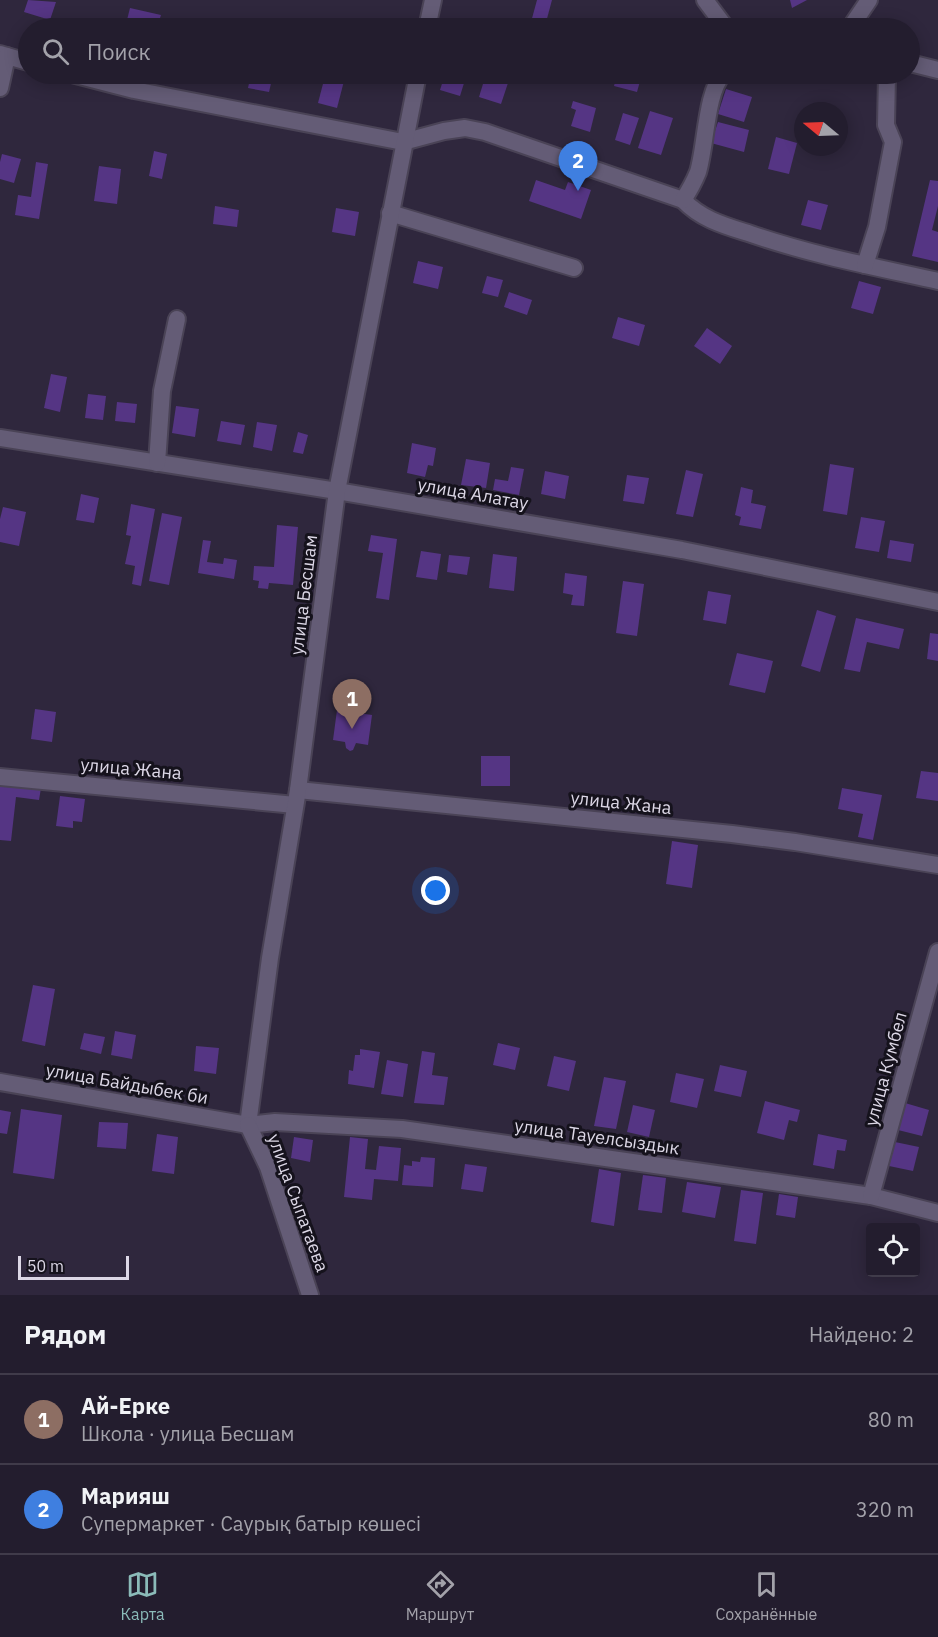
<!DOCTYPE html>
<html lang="ru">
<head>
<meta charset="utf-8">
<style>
	body { margin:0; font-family:"IBM Plex Sans",sans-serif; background:#2b2636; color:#f1f3f6 }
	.controls { position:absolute; right:18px; bottom:18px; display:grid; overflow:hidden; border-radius:6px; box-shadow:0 3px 15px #0003 }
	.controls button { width:54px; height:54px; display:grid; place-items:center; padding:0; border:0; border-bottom:2px solid #403b4a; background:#231d2e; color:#f1f3f6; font:30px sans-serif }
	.compass { position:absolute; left:794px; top:102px; width:54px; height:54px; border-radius:50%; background:#231d2e; box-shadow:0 3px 15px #0003; rotate:289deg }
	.scale { position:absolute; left:18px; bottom:15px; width:111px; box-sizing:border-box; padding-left:6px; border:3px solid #dcd7e6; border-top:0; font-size:16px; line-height:21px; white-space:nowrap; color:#dcd7e6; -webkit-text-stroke:4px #15121c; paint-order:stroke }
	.you { position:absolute; left:436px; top:891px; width:21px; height:21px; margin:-15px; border:4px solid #fff; border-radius:50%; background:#1a73e8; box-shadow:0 0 0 9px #1a73e833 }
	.badge { display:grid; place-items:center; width:39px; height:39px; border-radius:50%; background:#8bbbb9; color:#fff; font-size:20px; font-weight:700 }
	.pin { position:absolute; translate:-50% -50px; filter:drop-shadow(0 2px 3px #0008) }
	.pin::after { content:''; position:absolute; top:32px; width:21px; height:18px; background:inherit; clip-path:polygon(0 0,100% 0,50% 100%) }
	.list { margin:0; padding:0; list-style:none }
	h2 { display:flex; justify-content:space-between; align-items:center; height:78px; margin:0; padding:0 24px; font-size:26px }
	h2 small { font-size:20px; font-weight:400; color:#a3a2aa }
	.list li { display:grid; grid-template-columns:39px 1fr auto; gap:18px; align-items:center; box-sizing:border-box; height:90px; padding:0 24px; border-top:2px solid #403b4a }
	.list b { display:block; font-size:22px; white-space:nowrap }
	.list p { margin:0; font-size:20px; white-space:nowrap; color:#a3a2aa }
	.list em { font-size:20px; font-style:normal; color:#a3a2aa }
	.icon { flex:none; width:33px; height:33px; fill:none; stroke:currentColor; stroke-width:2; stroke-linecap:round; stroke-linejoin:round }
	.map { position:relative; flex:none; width:938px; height:1295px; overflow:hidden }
	.search { position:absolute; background:#231d2e; box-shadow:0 3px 15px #0003; left:18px; right:18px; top:18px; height:66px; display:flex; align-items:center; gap:15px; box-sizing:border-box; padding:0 21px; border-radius:33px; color:#a3a2aa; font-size:22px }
	.sheet { height:258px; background:#231d2e }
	nav { display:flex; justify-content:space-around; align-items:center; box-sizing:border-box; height:84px; border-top:2px solid #403b4a; background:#231d2e; font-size:16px; color:#a3a2aa }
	nav a { display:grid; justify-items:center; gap:3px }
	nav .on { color:#8bbbb9 }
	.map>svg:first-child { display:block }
	.building { fill:#553584 }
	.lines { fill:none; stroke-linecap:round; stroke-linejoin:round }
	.street-casing { stroke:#4a4356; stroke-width:20 }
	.street { stroke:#645c76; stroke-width:16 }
	.labels { text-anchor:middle; stroke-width:6; stroke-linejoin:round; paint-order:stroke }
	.street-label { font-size:18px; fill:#dcd7e6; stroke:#15121c }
</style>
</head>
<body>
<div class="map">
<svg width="938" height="1295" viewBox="0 0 938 1295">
	<rect width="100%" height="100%" fill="#2f273d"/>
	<g class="building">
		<polygon points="28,0 56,2 50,20 24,12"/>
		<polygon points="537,0 552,0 545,26 531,22"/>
		<polygon points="790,0 807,0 792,8"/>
		<polygon points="130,8 161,15 157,28 125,28"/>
		<polygon points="194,74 219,74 218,80"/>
		<polygon points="251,74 273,75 269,92 248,88"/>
		<polygon points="445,74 465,80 460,96 440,90"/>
		<polygon points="486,74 499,74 510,77 501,104 479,97"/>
		<polygon points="617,74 642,74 637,92 614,86"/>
		<polygon points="325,76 344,81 337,108 318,103"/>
		<polygon points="726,89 752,97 744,122 718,114"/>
		<polygon points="573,101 596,108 590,132 571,126 576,110 571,108"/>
		<polygon points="650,111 673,118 661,155 638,148"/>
		<polygon points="623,113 639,118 630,145 615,140"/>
		<polygon points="718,122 749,130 744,152 711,143"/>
		<polygon points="776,137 797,143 789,174 768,169"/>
		<polygon points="154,151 167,154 162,179 149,176"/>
		<polygon points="2,154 21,159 14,183 0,179 0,162"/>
		<polygon points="36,162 48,164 39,219 15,215 18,195 31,197"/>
		<polygon points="99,166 121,169 117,204 94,201"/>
		<polygon points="536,180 565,190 568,182 591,190 581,219 529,201"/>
		<polygon points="930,180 938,181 938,206 932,230 938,232 938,262 912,256"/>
		<polygon points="808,200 828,205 821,230 801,225"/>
		<polygon points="215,206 239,210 237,227 213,224"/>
		<polygon points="336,208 359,212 355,236 332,232"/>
		<polygon points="418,261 443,267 438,289 413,283"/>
		<polygon points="487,276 503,280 498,297 482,293"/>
		<polygon points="859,281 881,287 873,314 851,308"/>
		<polygon points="509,292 532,300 527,315 504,307"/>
		<polygon points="618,317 645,325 639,346 612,338"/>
		<polygon points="707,328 732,346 720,364 694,346"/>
		<polygon points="51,374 67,377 60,412 44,408"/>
		<polygon points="88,394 106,396 103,420 85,418"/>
		<polygon points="117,402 137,404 135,423 115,421"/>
		<polygon points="176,406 199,409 195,437 172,433"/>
		<polygon points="221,421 245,425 241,445 217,441"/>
		<polygon points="257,422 277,425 272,451 253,447"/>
		<polygon points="298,432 308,435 303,454 293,452"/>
		<polygon points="412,443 436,448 433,466 428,465 425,477 407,473"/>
		<polygon points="466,459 490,463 486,488 461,485"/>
		<polygon points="830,464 854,468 847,515 823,511"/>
		<polygon points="511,467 524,469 519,495 493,490 495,479 508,481"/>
		<polygon points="686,470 703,474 693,517 676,514"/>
		<polygon points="545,471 569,476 565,499 541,494"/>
		<polygon points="627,475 649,478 644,504 623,501"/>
		<polygon points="741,487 753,490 751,503 766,506 761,529 739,525 741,517 735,515"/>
		<polygon points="81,494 99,498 94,523 76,520"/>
		<polygon points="131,504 155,509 141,586 132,584 135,566 125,564 131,536 126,535"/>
		<polygon points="3,507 26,512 19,546 0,542 0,519"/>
		<polygon points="162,513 182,517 169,585 149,581"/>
		<polygon points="861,517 885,521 879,552 855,548"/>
		<polygon points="277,525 298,527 293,585 269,583 268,589 258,588 259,581 253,580 254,566 274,567"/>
		<polygon points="371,535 397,539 389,600 376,598 383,553 368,551"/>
		<polygon points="203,540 211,541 207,562 223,564 224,558 237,560 234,579 198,573"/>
		<polygon points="890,540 914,544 911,562 887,558"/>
		<polygon points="421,551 441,554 437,580 416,577"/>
		<polygon points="493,554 517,557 514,591 489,588"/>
		<polygon points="449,555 470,557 467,575 447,572"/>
		<polygon points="565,573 587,576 584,606 571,605 573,595 563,593"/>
		<polygon points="623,581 644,584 637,636 616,633"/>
		<polygon points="708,591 731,595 726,624 703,620"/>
		<polygon points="817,610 836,616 820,672 801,666"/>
		<polygon points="856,618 904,629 899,649 867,642 860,672 844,669"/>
		<polygon points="930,633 938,634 938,661 927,659"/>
		<polygon points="737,653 773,661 765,693 729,685"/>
		<polygon points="35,709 56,712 52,742 31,739"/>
		<polygon points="337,710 372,715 368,745 356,743 353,750 350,751 346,748 345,742 333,740"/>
		<rect x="481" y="756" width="29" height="30"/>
		<polygon points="921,771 938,773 938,801 916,798"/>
		<polygon points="0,778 42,782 39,800 16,797 11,841 0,840"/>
		<polygon points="842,788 882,795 873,840 858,837 863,814 838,809"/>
		<polygon points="60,796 85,799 82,822 73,821 73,828 56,826"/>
		<polygon points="672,841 698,845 692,888 666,884"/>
		<polygon points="33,985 55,989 45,1046 22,1041"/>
		<polygon points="115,1031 136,1035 132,1059 111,1055"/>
		<polygon points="84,1033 105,1037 101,1054 80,1049"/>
		<polygon points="498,1043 520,1048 515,1070 493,1065"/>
		<polygon points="196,1046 219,1048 216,1074 194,1071"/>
		<polygon points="360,1049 380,1052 374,1088 348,1084 349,1070 353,1071 355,1055 360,1055"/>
		<polygon points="422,1051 435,1053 432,1075 448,1077 444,1105 414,1103"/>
		<polygon points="554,1056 576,1061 569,1091 547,1086"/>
		<polygon points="387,1060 408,1064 403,1097 381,1094"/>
		<polygon points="720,1065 747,1071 741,1097 714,1091"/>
		<polygon points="676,1073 704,1079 697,1108 670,1102"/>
		<polygon points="604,1077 626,1081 616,1129 594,1126"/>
		<polygon points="765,1101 800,1110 797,1122 789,1120 784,1140 757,1133"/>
		<polygon points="905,1103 929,1110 922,1136 898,1130"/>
		<polygon points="633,1105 655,1110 649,1137 627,1132"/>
		<polygon points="21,1109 62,1115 54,1179 13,1173"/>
		<polygon points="0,1110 11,1112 7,1134 0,1133"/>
		<polygon points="99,1122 128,1123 126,1149 97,1147"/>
		<polygon points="157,1134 178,1137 174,1174 152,1171"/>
		<polygon points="818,1134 847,1140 845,1151 837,1150 834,1169 813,1165"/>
		<polygon points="294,1137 313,1140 310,1162 291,1158"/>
		<polygon points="350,1137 368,1139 365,1169 376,1170 379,1146 401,1148 398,1181 374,1179 372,1200 344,1197"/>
		<polygon points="895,1142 919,1147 913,1171 889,1166"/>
		<polygon points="421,1157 435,1158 433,1187 402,1185 404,1165 412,1166 412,1161 420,1162"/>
		<polygon points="465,1164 487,1167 483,1192 461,1189"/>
		<polygon points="599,1169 621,1173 614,1226 591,1222"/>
		<polygon points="643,1175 666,1178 662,1213 638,1210"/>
		<polygon points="687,1182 721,1187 715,1218 682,1212"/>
		<polygon points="741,1190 763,1193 756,1244 734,1241"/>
		<polygon points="779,1194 798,1197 795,1218 776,1215"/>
	</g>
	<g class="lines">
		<g class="street-casing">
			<g id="street">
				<polyline points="705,0 726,28"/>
				<polyline points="427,28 433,0"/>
				<polyline points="850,28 869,0"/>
				<polyline points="0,54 28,62"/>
				<polyline points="910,63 938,70"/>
				<path d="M72,74L134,90L403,142L444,131L465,128L485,132L683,200C702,220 726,226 751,234C812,255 875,267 938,281"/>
				<polyline points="0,88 7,56"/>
				<path d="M683,200C689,191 694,182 698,172C706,146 706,92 723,74"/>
				<polyline points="390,213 574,268"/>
				<polyline points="865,265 877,227 893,142 886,125 887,74"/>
				<polyline points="0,438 337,491 682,550 938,602"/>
				<polyline points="157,463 162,391 177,319"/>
				<polyline points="0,777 295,805"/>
				<polyline points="298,790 732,834 795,842 938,865"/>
				<polyline points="0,1082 248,1125 275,1122 402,1129 871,1196 938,1213"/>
				<polyline points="248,1125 270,958 298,790 337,491 418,74"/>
				<polyline points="248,1125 268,1167 310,1295"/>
				<polyline points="871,1196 938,952"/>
			</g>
		</g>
		<use href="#street" class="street"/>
	</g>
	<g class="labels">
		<g class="street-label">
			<text transform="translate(473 494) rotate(10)" y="6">улица Алатау</text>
			<text transform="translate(304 595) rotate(-83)" y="6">улица Бесшам</text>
			<text transform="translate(131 769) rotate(5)" y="6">улица Жана</text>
			<text transform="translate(621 803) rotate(6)" y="6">улица Жана</text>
			<text transform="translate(886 1069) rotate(-75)" y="6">улица Кумбел</text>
			<text transform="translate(127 1084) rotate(10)" y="6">улица Байдыбек би</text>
			<text transform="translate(597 1137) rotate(8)" y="6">улица Тауелсыздык</text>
			<text transform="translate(298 1203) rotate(70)" y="6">улица Сыпатаева</text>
		</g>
	</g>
</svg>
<div class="controls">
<button><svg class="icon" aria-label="locate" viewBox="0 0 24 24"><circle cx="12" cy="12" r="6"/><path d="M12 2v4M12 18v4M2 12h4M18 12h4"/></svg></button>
</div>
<svg class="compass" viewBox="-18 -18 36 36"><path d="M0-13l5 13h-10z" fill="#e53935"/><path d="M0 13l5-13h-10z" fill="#a3a2aa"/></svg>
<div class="scale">50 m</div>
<div class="you"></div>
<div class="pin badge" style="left:352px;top:729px;background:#8d6e63">1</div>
<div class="pin badge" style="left:578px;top:191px;background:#3f7fe0">2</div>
<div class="search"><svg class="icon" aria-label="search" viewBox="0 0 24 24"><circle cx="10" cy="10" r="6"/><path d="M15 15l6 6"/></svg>Поиск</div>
</div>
<section class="sheet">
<h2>Рядом<small>Найдено: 2</small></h2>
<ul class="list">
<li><span class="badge" style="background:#8d6e63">1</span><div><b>Ай-Ерке</b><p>Школа · улица Бесшам</p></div><em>80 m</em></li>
<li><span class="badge" style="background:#3f7fe0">2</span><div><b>Марияш</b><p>Супермаркет · Саурық батыр көшесі</p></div><em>320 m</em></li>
</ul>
</section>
<nav>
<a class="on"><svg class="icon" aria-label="map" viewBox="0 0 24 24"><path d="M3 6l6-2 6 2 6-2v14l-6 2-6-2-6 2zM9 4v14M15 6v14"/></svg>Карта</a>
<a><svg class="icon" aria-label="directions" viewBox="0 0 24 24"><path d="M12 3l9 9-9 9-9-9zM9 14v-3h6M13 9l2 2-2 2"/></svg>Маршрут</a>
<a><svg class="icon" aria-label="saved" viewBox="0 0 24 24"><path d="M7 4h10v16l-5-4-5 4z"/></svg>Сохранённые</a>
</nav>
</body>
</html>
